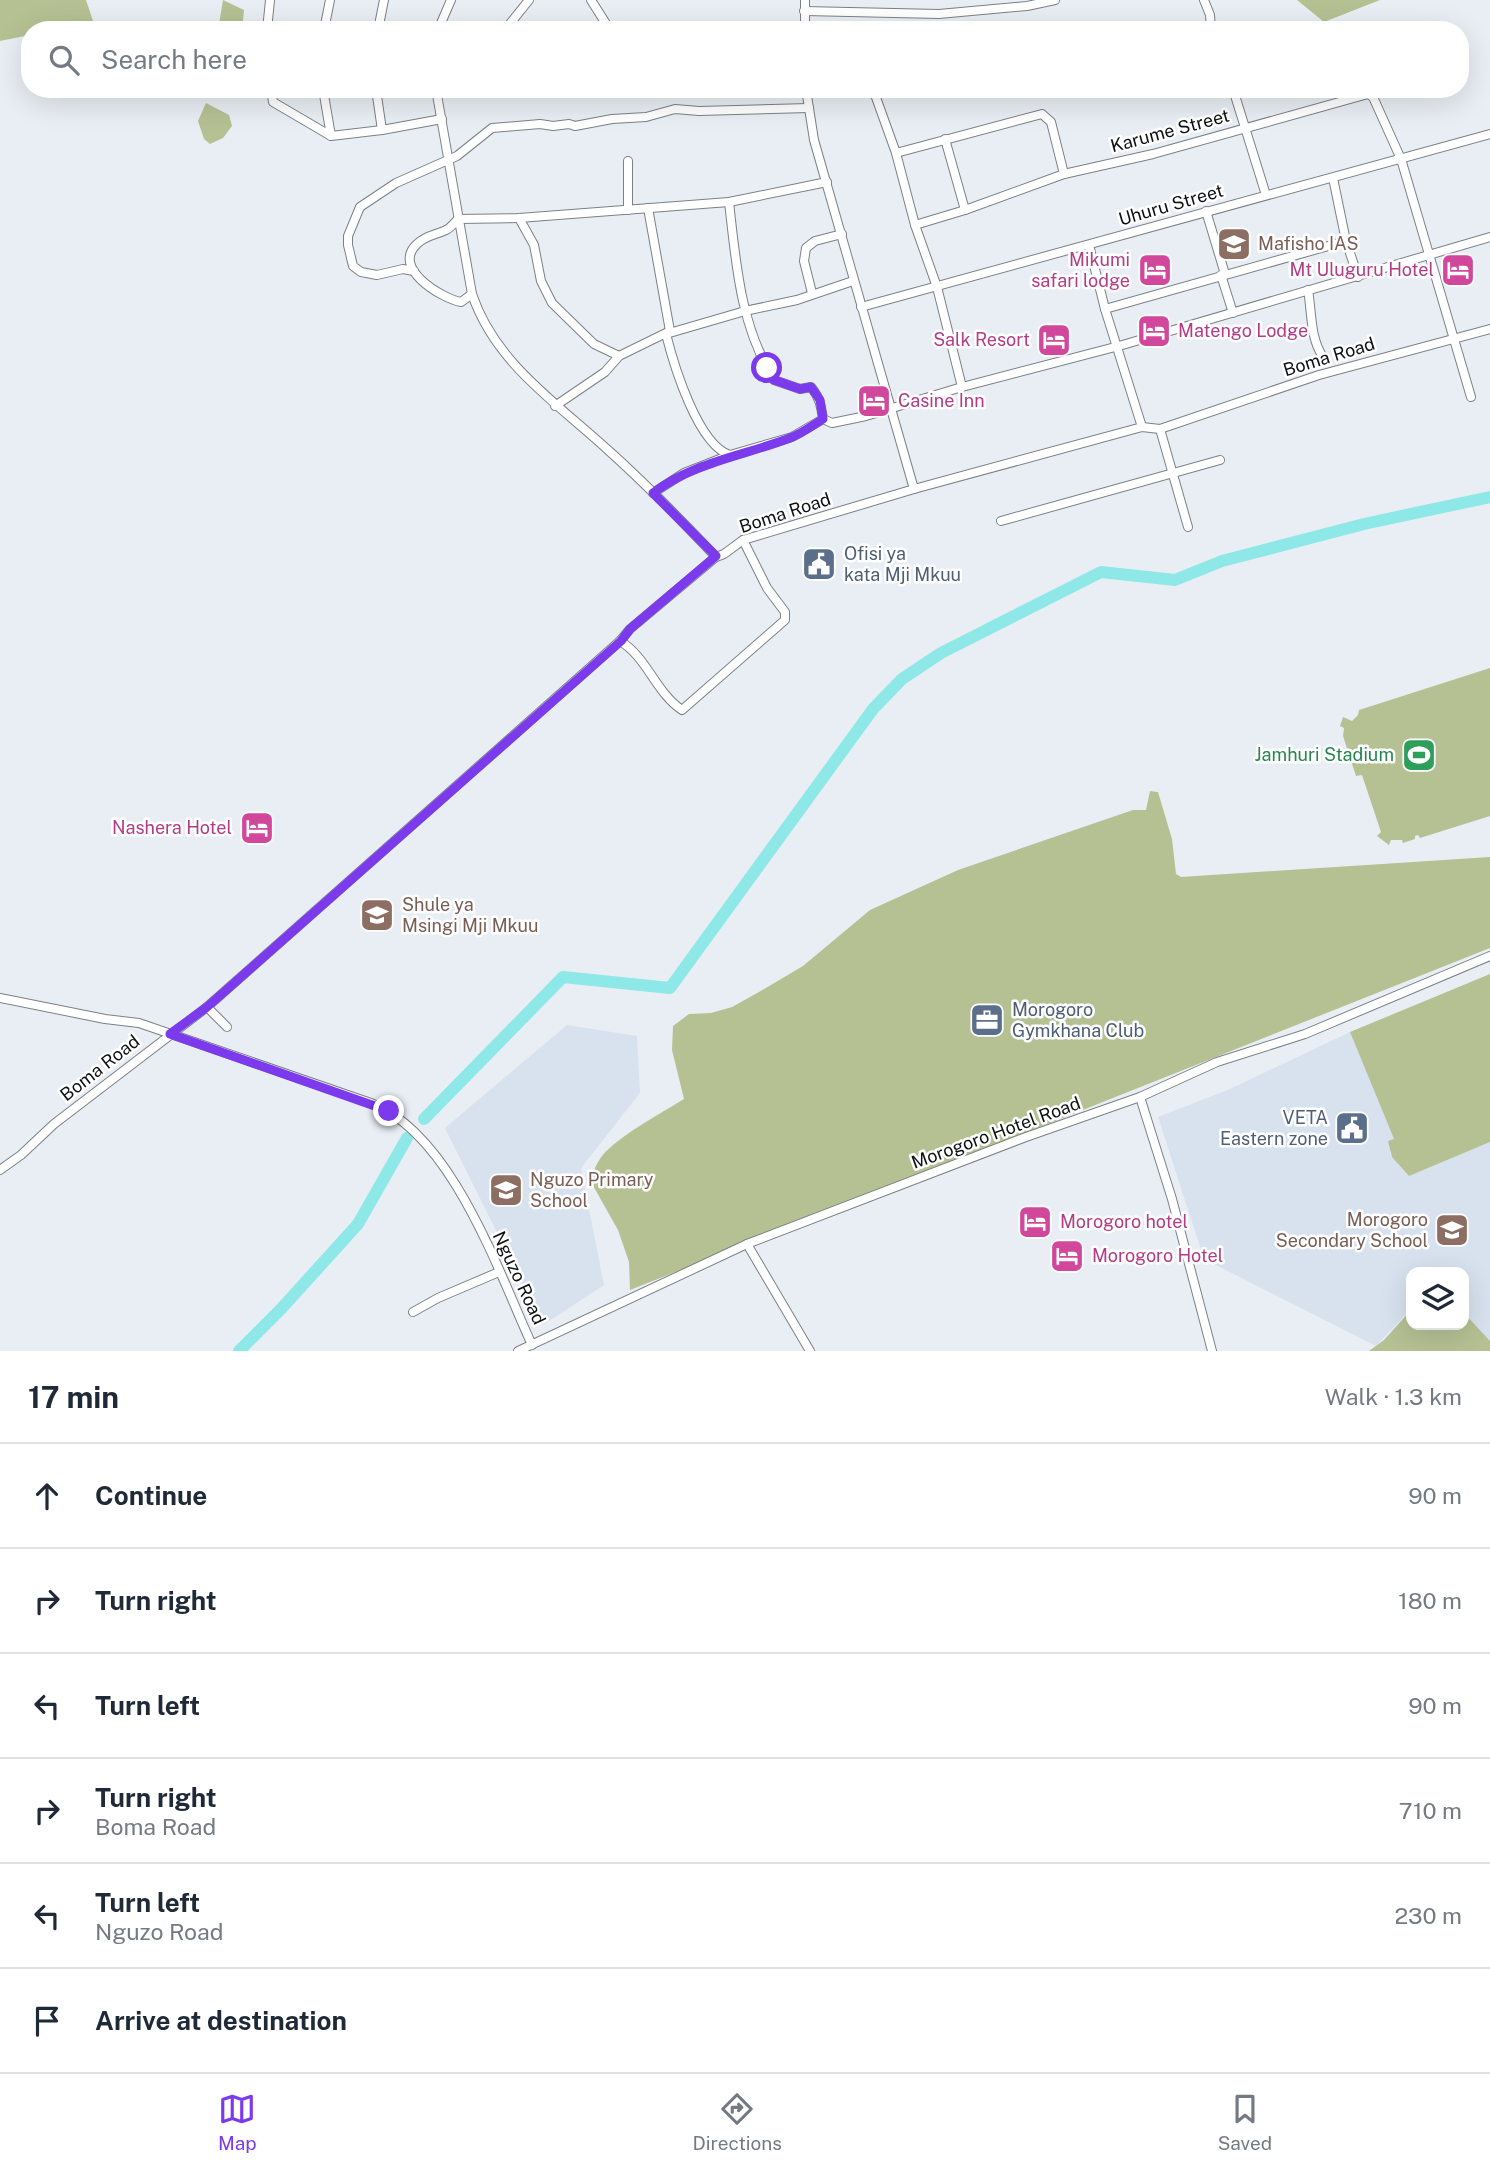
<!DOCTYPE html>
<html lang="en">
<head>
<meta charset="utf-8">
<style>
	body { margin:0; font-family:"Public Sans",sans-serif; background:#f6f6f7; color:#1f2937 }
	.controls { position:absolute; right:21px; bottom:21px; display:grid; overflow:hidden; border-radius:14px; box-shadow:0 7px 28px #0002 }
	.controls button { width:63px; height:63px; display:grid; place-items:center; padding:0; border:0; border-bottom:2px solid #e0e1e3; background:#fff; color:#1f2937; font:35px sans-serif }
	.stop { position:absolute; width:21px; height:21px; margin:-16px; border:5px solid #7c3aed; border-radius:50%; background:#fff }
	.stop.end { background:#7c3aed; border-color:#fff; box-shadow:0 2px 7px #0008 }
	.list { margin:0; padding:0; list-style:none }
	h2 { display:flex; justify-content:space-between; align-items:center; height:91px; margin:0; padding:0 28px; font-size:30px }
	h2 small { font-size:23px; font-weight:400; color:#747a83 }
	.list li { display:grid; grid-template-columns:46px 1fr auto; gap:21px; align-items:center; box-sizing:border-box; height:105px; padding:0 28px; border-top:2px solid #e0e1e3 }
	.list b { display:block; font-size:26px; white-space:nowrap }
	.list p { margin:0; font-size:23px; white-space:nowrap; color:#747a83 }
	.list em { font-size:23px; font-style:normal; color:#747a83 }
	.icon { flex:none; width:38px; height:38px; fill:none; stroke:currentColor; stroke-width:2; stroke-linecap:round; stroke-linejoin:round }
	.map { position:relative; flex:none; width:1490px; height:1351px; overflow:hidden }
	.search { position:absolute; background:#fff; box-shadow:0 7px 28px #0002; left:21px; right:21px; top:21px; height:77px; display:flex; align-items:center; gap:18px; box-sizing:border-box; padding:0 24px; border-radius:28px; color:#747a83; font-size:26px }
	.sheet { height:721px; background:#fff }
	nav { display:flex; justify-content:space-around; align-items:center; box-sizing:border-box; height:98px; border-top:2px solid #e0e1e3; background:#fff; font-size:19px; color:#747a83 }
	nav a { display:grid; justify-items:center; gap:4px }
	nav .on { color:#7c3aed }
	.map>svg:first-child { display:block }
	.built { fill:#d7e2ee }
	.green { fill:#b5c193 }
	.lines { fill:none; stroke-linecap:round; stroke-linejoin:round }
	.river { stroke:#8ee8e7; stroke-width:12 }
	.minor-casing { stroke:#7c8186; stroke-width:10 }
	.minor { stroke:#fff; stroke-width:8 }
	.route { stroke:#7c3aed; stroke-width:9 }
	.labels { text-anchor:middle; stroke-width:5; stroke-linejoin:round; paint-order:stroke }
	.street-label { font-size:18px; fill:#0e1012; stroke:#fff }
	.education-label { font-size:18px; fill:#785e54; stroke:#fff; text-anchor:start }
	.hotel-label { font-size:18px; fill:#b23c85; stroke:#fff; text-anchor:end }
	.service-label { font-size:18px; fill:#4e5e75; stroke:#fff; text-anchor:start }
	.leisure-label { font-size:18px; fill:#27864d; stroke:#fff; text-anchor:end }
</style>
</head>
<body>
<div class="map">
<svg width="1490" height="1351" viewBox="0 0 1490 1351">
	<rect width="100%" height="100%" fill="#e9eef4"/>
	<g class="built">
		<polygon points="567,1025 637,1036 640,1093 581,1168 604,1285 543,1325 445,1128"/>
		<polygon points="1350,1032 1394,1139 1390,1153 1392,1157 1409,1176 1490,1142 1490,1341 1464,1314 1464,1272 1411,1272 1411,1309 1376,1346 1204,1259 1158,1117 1230,1089"/>
	</g>
	<g class="green">
		<polygon points="0,0 86,0 93,21 54,30 30,30 30,35 0,41"/>
		<polygon points="223,0 244,10 242,30 218,30"/>
		<polygon points="1297,0 1380,0 1324,22"/>
		<polygon points="206,103 229,115 232,126 223,138 210,144 204,139 198,121"/>
		<polygon points="1490,668 1490,816 1420,838 1418,835 1415,836 1415,839 1403,843 1402,840 1391,840 1389,845 1377,836 1381,832 1362,775 1356,776 1343,736 1344,728 1340,726 1343,717 1352,721 1358,715 1359,710"/>
		<path d="M1150,791L1158,792L1172,839L1176,874L1181,877L1490,857V948L630,1290L629,1262L618,1230L591,1182C593,1172 596,1164 602,1156C617,1137 663,1112 684,1099L672,1050L673,1026L689,1014L711,1013L732,1007L759,992L803,966L870,910L958,870L1133,810H1146Z"/>
		<polygon points="1490,974 1490,1142 1409,1176 1392,1157 1388,1141 1394,1139 1350,1032"/>
		<polygon points="1411,1310 1411,1325 1464,1325 1464,1313 1490,1341 1490,1351 1369,1351 1384,1340"/>
	</g>
	<g class="lines">
		<g class="river">
			<polyline points="424,1119 563,977 670,988 873,709 902,679 941,653 1101,572 1175,580 1222,561 1364,524 1490,497"/>
			<polyline points="239,1351 281,1309 358,1224 407,1138"/>
		</g>
		<g class="minor-casing">
			<g id="minor">
				<polyline points="591,0 610,30"/>
				<polyline points="1204,0 1210,15 1211,30"/>
				<polyline points="804,11 939,14 1027,6 1055,0"/>
				<polyline points="267,30 270,0"/>
				<polyline points="324,30 330,0"/>
				<polyline points="378,30 384,0"/>
				<polyline points="438,30 451,0"/>
				<polyline points="505,30 529,0"/>
				<polyline points="805,30 805,0"/>
				<polyline points="271,89 273,102 331,136 382,130 442,119"/>
				<polyline points="323,89 331,136"/>
				<polyline points="376,89 382,130"/>
				<path d="M436,89L472,294C495,363 557,403 608,450C646,484 681,520 716,557"/>
				<polyline points="806,89 814,140 914,489"/>
				<polyline points="873,89 896,153 915,225 937,287 962,387"/>
				<polyline points="961,89 966,89"/>
				<polyline points="1233,89 1266,195"/>
				<polyline points="806,91 821,89"/>
				<polyline points="945,139 965,210"/>
				<polyline points="896,153 1042,114 1051,122 1064,174"/>
				<polyline points="628,161 628,210"/>
				<polyline points="1333,178 1346,241 1358,277"/>
				<path d="M729,202C736,263 740,325 774,380L800,389L811,387C820,398 821,406 823,419"/>
				<polyline points="648,208 670,331"/>
				<polyline points="1206,211 1225,274 1221,275 1233,313"/>
				<polyline points="519,218 534,245 541,281 552,303 594,344 619,356"/>
				<polyline points="915,225 965,210 1064,174 1153,154 1368,94 1373,97 1401,159 1471,397"/>
				<polyline points="1089,245 1105,309 1142,427"/>
				<polyline points="414,271 403,269 377,275 361,272 353,266 348,245 348,236 360,207 396,183 457,156 492,128 540,124 553,126 569,124 575,126 612,119 646,117 675,109 699,111 809,108"/>
				<path d="M1308,290C1312,313 1310,338 1323,357"/>
				<polyline points="812,293 804,261 806,248 815,241 842,234"/>
				<path d="M472,294L461,302C441,298 391,268 417,244C426,235 436,235 446,230C451,228 455,222 458,219L519,218L729,202L827,182"/>
				<polyline points="861,307 1490,134"/>
				<polyline points="1105,309 1346,241"/>
				<path d="M666,334C674,366 698,445 730,455L792,437L823,419L832,423L866,416L962,387L1119,346L1490,237"/>
				<polyline points="666,334 745,311 797,300 853,281"/>
				<polyline points="555,406 605,372 619,356 668,332"/>
				<polyline points="1160,429 1188,527"/>
				<polyline points="653,493 684,473 730,455"/>
				<polyline points="1001,521 1220,460"/>
				<path d="M620,641C647,657 656,693 682,710L785,620V612L767,588L743,540"/>
				<path d="M0,998L105,1019L139,1023L371,1103C452,1134 498,1271 532,1345"/>
				<polyline points="207,1007 227,1027"/>
				<polyline points="1140,1097 1172,1199 1212,1351"/>
				<polyline points="0,1170 21,1155 54,1124 207,1007 620,641 630,629 716,557 724,554 743,540 914,489 1142,427 1160,429 1319,375 1490,329"/>
				<polyline points="747,1244 810,1351"/>
				<polyline points="413,1312 438,1298 499,1272"/>
				<polyline points="518,1351 747,1244 1026,1137 1140,1097 1217,1062 1305,1034 1490,956"/>
			</g>
		</g>
		<use href="#minor" class="minor"/>
	</g>
	<g class="lines">
		<path class="route" d="M389,1111L170,1034L207,1007L621,641L630,629L716,556L653,493C694,462 743,456 790,438C801,434 812,426 823,419L820,400L811,387L800,389L774,380L767,368"/>
	</g>
	<defs>
		<g id="school-square" transform="scale(1.75)"><rect x="-9" y="-9" width="18" height="18" rx="4" fill="#8d6e63" stroke="#fff"/><path d="M0-5L7-2L0 1L-7-2ZM-4 1L0 2.5L4 1V4Q0 6-4 4Z" fill="#fff"/></g>
		<g id="hotel-square" transform="scale(1.75)"><rect x="-9" y="-9" width="18" height="18" rx="4" fill="#d1479c" stroke="#fff"/><path d="M-6-4.5h1.5V1H6V5H4.5V3h-9V5H-6ZM-4 0a1.8 1.8 0 1 1 3.6 0ZM.5 0V-2.5h3Q6-2.5 6 0Z" fill="#fff"/></g>
		<g id="civic-square" transform="scale(1.75)"><rect x="-9" y="-9" width="18" height="18" rx="4" fill="#5c6f8a" stroke="#fff"/><path d="M-.6-6.5H3V-4.5H.6V-3L4-1V1h2V6H-6V1h2V-1L-.6-3ZM-1.2 2.5V6h2.4V2.5Z" fill="#fff"/></g>
		<g id="stadium-square" transform="scale(1.75)"><rect x="-9" y="-9" width="18" height="18" rx="4" fill="#2e9e5b" stroke="#fff"/><path d="M0-5a6.5 5 0 1 0 0 10a6.5 5 0 1 0 0-10ZM-3.5-1.8h7v3.6h-7Z" fill="#fff"/></g>
		<g id="office-square" transform="scale(1.75)"><rect x="-9" y="-9" width="18" height="18" rx="4" fill="#5c6f8a" stroke="#fff"/><path d="M-6-3h4V-5.5h4V-3h4V5H-6ZM-1-4.5V-3h2v-1.5ZM-6 0V1H6V0Z" fill="#fff"/></g>
	</defs>
	<g fill-rule="evenodd">
		<use href="#school-square" x="1234" y="244"/>
		<use href="#hotel-square" x="1155" y="270"/>
		<use href="#hotel-square" x="1458" y="270"/>
		<use href="#hotel-square" x="1154" y="331"/>
		<use href="#hotel-square" x="1054" y="340"/>
		<use href="#hotel-square" x="874" y="401"/>
		<use href="#civic-square" x="819" y="564"/>
		<use href="#stadium-square" x="1419" y="755"/>
		<use href="#hotel-square" x="257" y="828"/>
		<use href="#school-square" x="377" y="915"/>
		<use href="#office-square" x="987" y="1020"/>
		<use href="#civic-square" x="1352" y="1128"/>
		<use href="#school-square" x="506" y="1190"/>
		<use href="#hotel-square" x="1035" y="1222"/>
		<use href="#school-square" x="1452" y="1230"/>
		<use href="#hotel-square" x="1067" y="1256"/>
	</g>
	<g class="labels">
		<g class="street-label">
			<text transform="translate(1170 131) rotate(-15)" y="6">Karume Street</text>
			<text transform="translate(1171 205) rotate(-16)" y="6">Uhuru Street</text>
			<text transform="translate(1329 357) rotate(-17)" y="6">Boma Road</text>
			<text transform="translate(785 513) rotate(-18)" y="6">Boma Road</text>
			<text transform="translate(100 1068) rotate(-38)" y="6">Boma Road</text>
			<text transform="translate(996 1133) rotate(-20)" y="6">Morogoro Hotel Road</text>
			<text transform="translate(519 1278) rotate(65)" y="6">Nguzo Road</text>
		</g>
		<g class="education-label">
			<text x="1258" y="250">Mafisho IAS</text>
			<text x="402" y="911">Shule ya<tspan x="402" dy="21">Msingi Mji Mkuu</tspan></text>
			<text x="530" y="1186">Nguzo Primary<tspan x="530" dy="21">School</tspan></text>
			<text x="1428" y="1226" text-anchor="end">Morogoro<tspan x="1428" dy="21">Secondary School</tspan></text>
		</g>
		<g class="hotel-label">
			<text x="1130" y="266">Mikumi<tspan x="1130" dy="21">safari lodge</tspan></text>
			<text x="1434" y="276">Mt Uluguru Hotel</text>
			<text x="1178" y="337" text-anchor="start">Matengo Lodge</text>
			<text x="1030" y="346">Salk Resort</text>
			<text x="898" y="407" text-anchor="start">Casine Inn</text>
			<text x="232" y="834">Nashera Hotel</text>
			<text x="1060" y="1228" text-anchor="start">Morogoro hotel</text>
			<text x="1092" y="1262" text-anchor="start">Morogoro Hotel</text>
		</g>
		<g class="service-label">
			<text x="844" y="560">Ofisi ya<tspan x="844" dy="21">kata Mji Mkuu</tspan></text>
			<text x="1012" y="1016">Morogoro<tspan x="1012" dy="21">Gymkhana Club</tspan></text>
			<text x="1328" y="1124" text-anchor="end">VETA<tspan x="1328" dy="21">Eastern zone</tspan></text>
		</g>
		<g class="leisure-label">
			<text x="1394" y="761">Jamhuri Stadium</text>
		</g>
	</g>
</svg>
<div class="controls">
<button><svg class="icon" aria-label="layers" viewBox="0 0 24 24"><path d="M12 4l9 5-9 5-9-5zM3 14l9 5 9-5"/></svg></button>
</div>
<div class="stop" style="left:767px;top:368px"></div>
<div class="stop end" style="left:389px;top:1111px"></div>
<div class="search"><svg class="icon" aria-label="search" viewBox="0 0 24 24"><circle cx="10" cy="10" r="6"/><path d="M15 15l6 6"/></svg>Search here</div>
</div>
<section class="sheet">
<h2>17 min<small>Walk · 1.3 km</small></h2>
<ul class="list">
<li><svg class="icon" aria-label="ahead" viewBox="0 0 24 24"><path d="M12 20V5M6 11l6-6 6 6"/></svg><div><b>Continue</b></div><em>90 m</em></li>
<li><svg class="icon" aria-label="right" viewBox="0 0 24 24"><path d="M7 20v-9h11M14 6l5 5-5 5"/></svg><div><b>Turn right</b></div><em>180 m</em></li>
<li><svg class="icon" aria-label="left" viewBox="0 0 24 24"><path d="M17 20v-9H6M10 6l-5 5 5 5"/></svg><div><b>Turn left</b></div><em>90 m</em></li>
<li><svg class="icon" aria-label="right" viewBox="0 0 24 24"><path d="M7 20v-9h11M14 6l5 5-5 5"/></svg><div><b>Turn right</b><p>Boma Road</p></div><em>710 m</em></li>
<li><svg class="icon" aria-label="left" viewBox="0 0 24 24"><path d="M17 20v-9H6M10 6l-5 5 5 5"/></svg><div><b>Turn left</b><p>Nguzo Road</p></div><em>230 m</em></li>
<li><svg class="icon" aria-label="arrive" viewBox="0 0 24 24"><path d="M6 21V4h12l-3 4 3 4H6"/></svg><div><b>Arrive at destination</b></div></li>
</ul>
</section>
<nav>
<a class="on"><svg class="icon" aria-label="map" viewBox="0 0 24 24"><path d="M3 6l6-2 6 2 6-2v14l-6 2-6-2-6 2zM9 4v14M15 6v14"/></svg>Map</a>
<a><svg class="icon" aria-label="directions" viewBox="0 0 24 24"><path d="M12 3l9 9-9 9-9-9zM9 14v-3h6M13 9l2 2-2 2"/></svg>Directions</a>
<a><svg class="icon" aria-label="saved" viewBox="0 0 24 24"><path d="M7 4h10v16l-5-4-5 4z"/></svg>Saved</a>
</nav>
</body>
</html>
